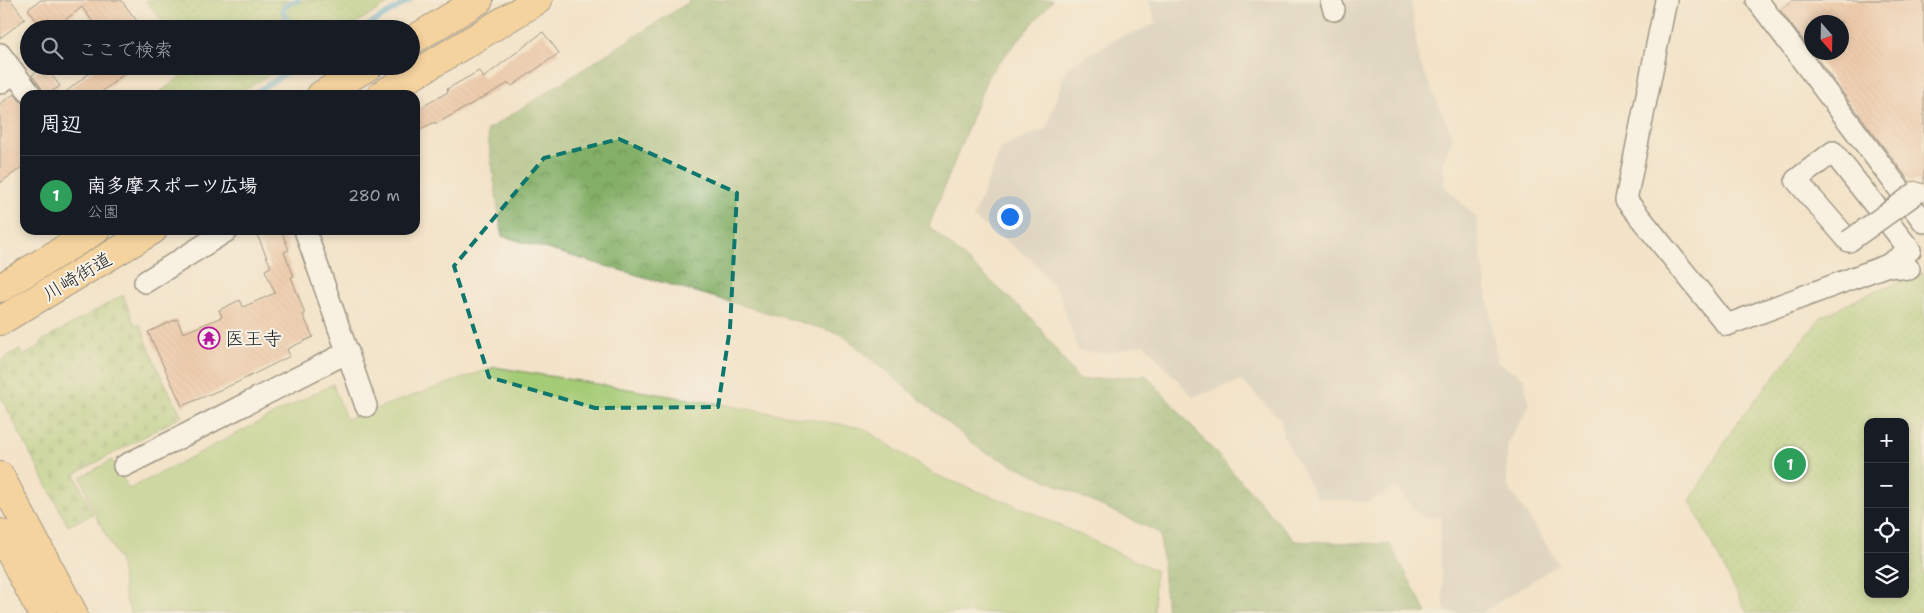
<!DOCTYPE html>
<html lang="ja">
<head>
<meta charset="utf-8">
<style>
	body { margin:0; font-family:"Shantell Sans","Klee One",sans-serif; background:#242831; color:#f1f3f6 }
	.controls { position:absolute; right:15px; bottom:15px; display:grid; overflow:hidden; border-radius:10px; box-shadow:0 2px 8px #0003 }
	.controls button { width:45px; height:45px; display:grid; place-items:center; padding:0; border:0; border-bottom:1px solid #363941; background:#171b24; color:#f1f3f6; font:25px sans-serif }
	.compass { position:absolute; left:1804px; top:15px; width:45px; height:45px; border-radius:50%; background:#171b24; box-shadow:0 2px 8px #0003; rotate:160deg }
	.you { position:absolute; left:1009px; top:216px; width:18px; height:18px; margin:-12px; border:4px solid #fff; border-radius:50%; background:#1a73e8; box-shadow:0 0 0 8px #1a73e833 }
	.badge { display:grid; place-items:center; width:32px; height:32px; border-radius:50%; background:#2563eb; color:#fff; font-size:16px; font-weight:700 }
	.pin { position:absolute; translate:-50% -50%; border:2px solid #fff; box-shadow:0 1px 5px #0006 }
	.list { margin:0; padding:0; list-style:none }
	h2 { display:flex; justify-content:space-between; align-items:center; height:65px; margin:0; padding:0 20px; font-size:21px }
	h2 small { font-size:16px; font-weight:400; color:#9ea1a6 }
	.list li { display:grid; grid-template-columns:32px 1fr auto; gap:15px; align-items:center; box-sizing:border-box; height:80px; padding:0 20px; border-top:1px solid #363941 }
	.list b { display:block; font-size:19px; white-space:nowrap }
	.list p { margin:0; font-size:16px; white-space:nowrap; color:#9ea1a6 }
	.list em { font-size:16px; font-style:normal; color:#9ea1a6 }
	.icon { flex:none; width:28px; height:28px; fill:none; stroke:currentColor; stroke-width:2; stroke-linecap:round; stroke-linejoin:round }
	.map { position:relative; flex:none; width:1924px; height:613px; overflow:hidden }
	.search { position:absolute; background:#171b24; box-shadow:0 2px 8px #0003; left:20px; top:20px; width:400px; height:55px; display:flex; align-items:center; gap:12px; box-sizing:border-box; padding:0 18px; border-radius:28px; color:#9ea1a6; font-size:19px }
	.panel { position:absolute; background:#171b24; box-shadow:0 2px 8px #0003; left:20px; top:90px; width:400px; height:145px; border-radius:15px }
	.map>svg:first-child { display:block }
	.industrial { fill:#c8c4b8 }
	.green { fill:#a4cb75; stroke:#607448 }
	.forest { fill:url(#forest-crowns); stroke:#506641 }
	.cemetery { fill:url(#cemetery-stones); stroke:#607448 }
	.park { fill:url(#park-dots); stroke:#607448; fill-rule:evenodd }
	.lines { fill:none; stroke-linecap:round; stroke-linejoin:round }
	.stream { stroke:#5badd6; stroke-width:5.5 }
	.building { fill:url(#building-back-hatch) }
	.minor-casing { stroke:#3c3a36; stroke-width:24 }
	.major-casing { stroke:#3c3a36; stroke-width:30 }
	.minor { stroke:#fff; stroke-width:21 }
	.major { stroke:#f8bf6c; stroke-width:28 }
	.minor-bridge-casing { stroke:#3c3a36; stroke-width:24; stroke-linecap:butt }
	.minor-bridge { stroke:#fff; stroke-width:21 }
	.marked { fill:none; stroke:#0f766e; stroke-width:4; stroke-dasharray:10 6; stroke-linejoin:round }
	.labels { text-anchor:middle; stroke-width:4; stroke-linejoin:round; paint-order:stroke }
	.street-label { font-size:19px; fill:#1c1c1c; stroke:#f7f3e8 }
	.poi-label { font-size:19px; fill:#1c1c1c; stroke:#f7f3e8; text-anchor:start }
</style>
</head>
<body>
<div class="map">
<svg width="1924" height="613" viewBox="0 0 1924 613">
	<defs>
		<pattern id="forest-crowns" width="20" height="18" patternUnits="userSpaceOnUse" patternTransform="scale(1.25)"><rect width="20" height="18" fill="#83af66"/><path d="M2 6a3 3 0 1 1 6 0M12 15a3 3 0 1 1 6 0" fill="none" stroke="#6a8e53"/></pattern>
		<pattern id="cemetery-stones" width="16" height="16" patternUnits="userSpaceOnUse" patternTransform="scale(1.25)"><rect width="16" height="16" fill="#a4cb75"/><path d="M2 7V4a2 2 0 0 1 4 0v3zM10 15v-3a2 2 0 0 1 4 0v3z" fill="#8dae65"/></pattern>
		<pattern id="park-dots" width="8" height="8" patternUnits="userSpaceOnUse" patternTransform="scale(1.25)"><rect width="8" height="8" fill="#a4cb75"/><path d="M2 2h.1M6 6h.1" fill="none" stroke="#8dae65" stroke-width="1.8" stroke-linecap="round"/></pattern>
		<pattern id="building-back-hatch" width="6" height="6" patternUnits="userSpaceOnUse" patternTransform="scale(1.25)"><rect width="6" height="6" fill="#e8aa85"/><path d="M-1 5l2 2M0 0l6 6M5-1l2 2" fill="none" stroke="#c69272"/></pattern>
	</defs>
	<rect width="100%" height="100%" fill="#f7f3e8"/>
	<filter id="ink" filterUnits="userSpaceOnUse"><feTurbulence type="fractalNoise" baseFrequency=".02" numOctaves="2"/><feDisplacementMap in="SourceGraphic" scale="10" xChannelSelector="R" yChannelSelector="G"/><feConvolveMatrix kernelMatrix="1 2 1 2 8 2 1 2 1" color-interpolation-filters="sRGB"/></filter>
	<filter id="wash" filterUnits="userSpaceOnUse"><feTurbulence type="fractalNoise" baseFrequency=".0096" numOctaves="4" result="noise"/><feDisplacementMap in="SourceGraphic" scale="20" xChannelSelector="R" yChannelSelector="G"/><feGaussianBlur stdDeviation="1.12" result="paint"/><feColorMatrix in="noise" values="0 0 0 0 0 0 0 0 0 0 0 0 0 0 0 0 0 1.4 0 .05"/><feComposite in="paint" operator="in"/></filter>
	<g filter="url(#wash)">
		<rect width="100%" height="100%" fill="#f3e3c9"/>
		<polygon class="industrial" points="1149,0 1411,0 1419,61 1453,137 1443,162 1445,187 1476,217 1497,362 1524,378 1529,406 1507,445 1507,485 1559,564 1482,613 1447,613 1444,607 1439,547 1442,516 1422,518 1396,487 1367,502 1317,498 1284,437 1281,420 1242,381 1193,397 1144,344 1109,353 1078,351 1059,293 1032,260 973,217 1002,147 1046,129 1067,67 1118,38 1156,24"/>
		<polygon class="green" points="495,367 863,428 933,474 1027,510 1155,570 1154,613 131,613 125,598 121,564 95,514 81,477 112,460 129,489 333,384 346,419"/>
		<polygon class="forest" points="692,0 1053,0 989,74 929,226 1032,318 1079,380 1146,375 1295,541 1390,544 1427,613 1167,613 1160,533 981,450 841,334 502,236 487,130"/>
		<polygon class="cemetery" points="123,295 135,325 140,324 157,368 182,416 75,474 93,514 68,526 0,395 0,361 19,349 23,356 40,346 42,341"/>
		<g class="park">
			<polygon points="146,0 394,0 346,29 168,29"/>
			<polygon points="195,66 284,66 236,95 156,95"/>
			<path d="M1924,272V613H1747L1690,501L1734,427L1821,317L1866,295ZM1868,422H1905V594H1868Z"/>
		</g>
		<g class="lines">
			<g class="stream">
				<polyline points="283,29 288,26 289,22 283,13 284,6 298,0"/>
				<polyline points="362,29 410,0"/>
				<polyline points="251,95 298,66"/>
			</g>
		</g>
		<g id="blocks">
			<g class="building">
				<polygon points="0,0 11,0 25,19 0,38"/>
				<polygon points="41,0 121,0 143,29 98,29 82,7 53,29 42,29 28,9"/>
				<polygon points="1793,0 1924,0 1924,184 1915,181 1910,182 1812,52 1842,52 1842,22 1812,22 1812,52 1780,10"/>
				<polygon points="543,32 559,53 512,86 509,83 436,124 435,122 415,132 415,111 448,92 447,89 479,71 483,78"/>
				<polygon points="45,66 60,86 47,95 43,95 41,87 32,75"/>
				<polygon points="98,66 134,66 98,95 62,95"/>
				<polygon points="14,94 25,106 25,165 0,183 0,104"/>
				<polygon points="255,230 281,230 289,250 284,252 294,276 291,277 305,314 303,315 313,337 287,349 290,356 236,383 182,406 148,332 177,319 183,333 222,317 219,310 240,300 243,307 275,293 265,270 271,267"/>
			</g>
		</g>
	</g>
	<g filter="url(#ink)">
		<use href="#blocks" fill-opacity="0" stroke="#3c3a36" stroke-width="1"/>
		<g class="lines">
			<g class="minor-casing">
				<g id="minor">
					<polyline points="1331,0 1334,10"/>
					<polyline points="1666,0 1626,200 1727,325 1888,265 1909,269"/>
					<polyline points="1757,0 1924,222"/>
					<polyline points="0,54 31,95"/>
					<polyline points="0,83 14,73"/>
					<polyline points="305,230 366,406"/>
					<polyline points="1849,241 1796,180 1833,152 1910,250 1888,265"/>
					<polyline points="145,282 228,230"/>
					<polyline points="124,466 348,352"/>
				</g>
			</g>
			<g class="major-casing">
				<g id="major">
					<polyline points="411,41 479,0"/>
					<polyline points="321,95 369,66"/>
					<polyline points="381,95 538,0"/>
					<polyline points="0,288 96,230"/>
					<polyline points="0,321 153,230"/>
					<polyline points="0,476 73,613"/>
					<polyline points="0,533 42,613"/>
				</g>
			</g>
			<use href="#minor" class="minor"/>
			<use href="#major" class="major"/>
			<g class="minor-bridge-casing">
				<polyline id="minor-bridge" points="1849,241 1916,193"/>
			</g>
			<use href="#minor-bridge" class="minor-bridge"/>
		</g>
	</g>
	<path d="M0 0H1924V613H0ZM619,139L737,193L730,328L718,407L595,408L489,377L454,266L544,158Z" fill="#f3e3c9" fill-opacity=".55" fill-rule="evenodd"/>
	<path class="marked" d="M619,139L737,193L730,328L718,407L595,408L489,377L454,266L544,158Z"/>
	<defs>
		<g id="temple-ring" transform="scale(1.125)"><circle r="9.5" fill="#f7f3e8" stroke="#b5179e" stroke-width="1.5"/><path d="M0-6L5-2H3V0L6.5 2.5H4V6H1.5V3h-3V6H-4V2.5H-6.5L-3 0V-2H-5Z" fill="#b5179e"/></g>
	</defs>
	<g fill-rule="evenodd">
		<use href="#temple-ring" x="209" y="338"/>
	</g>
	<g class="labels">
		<g class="street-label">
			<text transform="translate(77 276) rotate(-31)" y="7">川崎街道</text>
		</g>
		<g class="poi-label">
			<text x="225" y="345">医王寺</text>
		</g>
	</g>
</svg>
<div class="controls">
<button>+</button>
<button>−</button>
<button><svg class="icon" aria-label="locate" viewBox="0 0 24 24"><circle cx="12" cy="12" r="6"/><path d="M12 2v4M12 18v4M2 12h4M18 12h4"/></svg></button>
<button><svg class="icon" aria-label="layers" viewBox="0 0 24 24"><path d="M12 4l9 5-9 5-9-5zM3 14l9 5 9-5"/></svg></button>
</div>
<svg class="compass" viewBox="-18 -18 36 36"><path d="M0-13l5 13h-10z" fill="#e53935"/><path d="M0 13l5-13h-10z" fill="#9ea1a6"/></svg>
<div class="you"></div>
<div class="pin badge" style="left:1790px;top:464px;background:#2e9e5b">1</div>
<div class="search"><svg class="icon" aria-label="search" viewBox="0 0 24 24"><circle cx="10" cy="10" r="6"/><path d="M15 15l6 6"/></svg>ここで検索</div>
<section class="panel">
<h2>周辺<small></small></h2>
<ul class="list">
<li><span class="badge" style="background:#2e9e5b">1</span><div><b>南多摩スポーツ広場</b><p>公園</p></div><em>280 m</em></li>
</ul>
</section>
</div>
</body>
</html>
